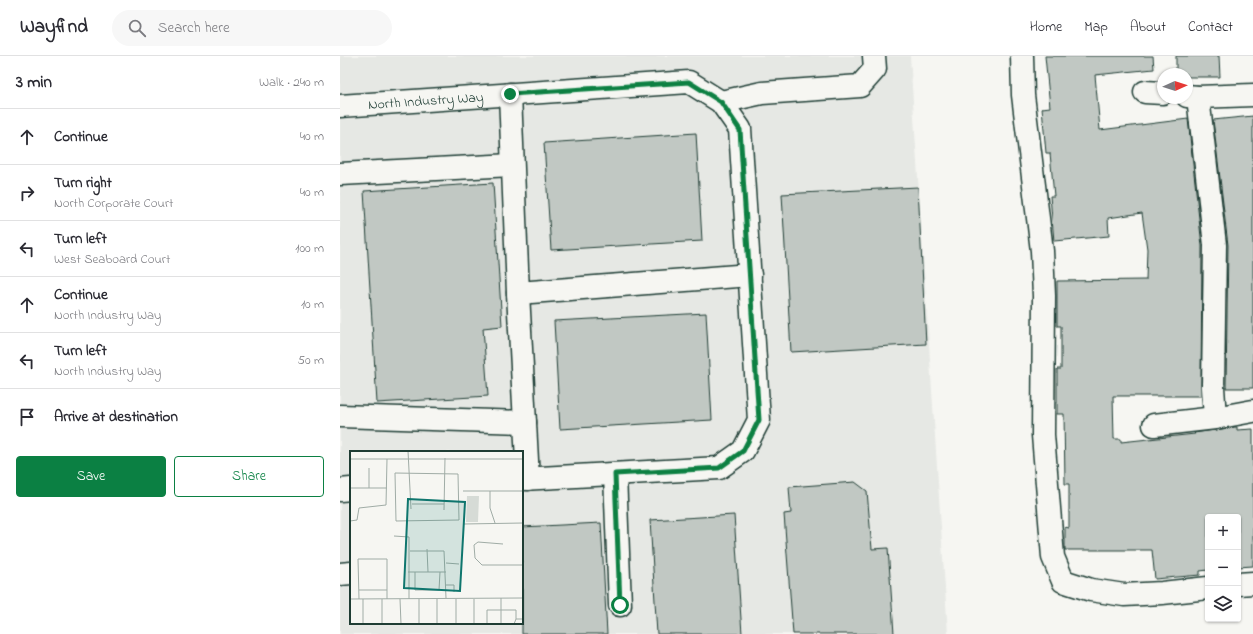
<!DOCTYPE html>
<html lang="en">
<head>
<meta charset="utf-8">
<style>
	body { margin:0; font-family:"Indie Flower",sans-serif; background:#f7f7f7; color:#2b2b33 }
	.controls { position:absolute; right:12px; bottom:12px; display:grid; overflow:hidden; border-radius:4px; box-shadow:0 1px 3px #0004 }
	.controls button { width:36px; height:36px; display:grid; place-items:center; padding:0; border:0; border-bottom:1px solid #e1e1e2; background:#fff; color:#2b2b33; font:20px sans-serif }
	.compass { position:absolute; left:817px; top:12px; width:36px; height:36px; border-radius:50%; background:#fff; box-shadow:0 1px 3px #0004; rotate:87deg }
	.stop { position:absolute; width:12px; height:12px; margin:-9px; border:3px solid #0b8043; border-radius:50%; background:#fff }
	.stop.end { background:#0b8043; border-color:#fff; box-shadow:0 1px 4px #0008 }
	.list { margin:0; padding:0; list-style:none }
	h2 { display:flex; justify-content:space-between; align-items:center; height:52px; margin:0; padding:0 16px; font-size:17px }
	h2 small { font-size:13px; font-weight:400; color:#7c7c81 }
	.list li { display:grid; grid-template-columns:26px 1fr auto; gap:12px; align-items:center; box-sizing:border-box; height:56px; padding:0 16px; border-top:1px solid #e1e1e2 }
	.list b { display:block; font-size:15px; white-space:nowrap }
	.list p { margin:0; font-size:13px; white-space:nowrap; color:#7c7c81 }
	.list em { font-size:13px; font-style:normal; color:#7c7c81 }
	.actions { display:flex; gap:8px; padding:12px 16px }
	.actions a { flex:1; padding:9px 0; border:1px solid #0b8043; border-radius:4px; text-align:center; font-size:14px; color:#0b8043 }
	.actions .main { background:#0b8043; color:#fff }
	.icon { flex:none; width:22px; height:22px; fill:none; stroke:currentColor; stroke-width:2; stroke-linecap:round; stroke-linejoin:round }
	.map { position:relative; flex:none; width:913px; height:578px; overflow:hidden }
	header { display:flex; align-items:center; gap:24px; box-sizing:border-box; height:56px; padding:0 20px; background:#fff; border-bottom:1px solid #e1e1e2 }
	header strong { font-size:19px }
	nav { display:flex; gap:22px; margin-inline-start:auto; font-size:14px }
	.search { width:280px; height:36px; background:#f7f7f7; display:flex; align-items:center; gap:10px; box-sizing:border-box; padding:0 14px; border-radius:22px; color:#7c7c81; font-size:15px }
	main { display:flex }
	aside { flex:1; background:#fff }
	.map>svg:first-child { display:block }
	.built { fill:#e6e8e4; fill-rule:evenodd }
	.building { fill:#c1c8c3; stroke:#1f3d34 }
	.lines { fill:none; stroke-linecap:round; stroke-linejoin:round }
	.minor-casing { stroke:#1f3d34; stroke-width:25 }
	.minor { stroke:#f6f6f2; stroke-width:22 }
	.route { stroke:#0b8043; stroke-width:5 }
	.labels { text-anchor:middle; stroke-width:4; stroke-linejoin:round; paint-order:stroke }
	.street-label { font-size:14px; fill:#1f3d34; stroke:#f6f6f2 }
	.inset-road { fill:none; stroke:#a0aca6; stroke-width:1 }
	.view { fill:#0f766e; fill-opacity:0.15; stroke:#0f766e; stroke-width:2 }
	.inset-edge { fill:none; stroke:#1f3d34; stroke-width:2 }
</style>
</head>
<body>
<header>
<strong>Wayfind</strong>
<div class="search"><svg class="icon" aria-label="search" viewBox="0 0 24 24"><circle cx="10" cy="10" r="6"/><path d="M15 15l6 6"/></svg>Search here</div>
<nav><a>Home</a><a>Map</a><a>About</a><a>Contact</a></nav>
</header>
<main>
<aside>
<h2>3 min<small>Walk · 240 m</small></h2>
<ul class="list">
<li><svg class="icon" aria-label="ahead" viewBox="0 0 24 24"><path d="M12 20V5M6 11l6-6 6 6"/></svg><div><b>Continue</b></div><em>40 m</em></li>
<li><svg class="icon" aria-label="right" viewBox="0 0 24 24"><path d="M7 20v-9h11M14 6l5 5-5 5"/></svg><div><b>Turn right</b><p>North Corporate Court</p></div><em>40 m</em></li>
<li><svg class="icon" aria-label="left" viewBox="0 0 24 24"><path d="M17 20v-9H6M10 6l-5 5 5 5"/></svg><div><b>Turn left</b><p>West Seaboard Court</p></div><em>100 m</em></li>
<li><svg class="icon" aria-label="ahead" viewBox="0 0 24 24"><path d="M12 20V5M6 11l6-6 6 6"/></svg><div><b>Continue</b><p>North Industry Way</p></div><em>10 m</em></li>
<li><svg class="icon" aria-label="left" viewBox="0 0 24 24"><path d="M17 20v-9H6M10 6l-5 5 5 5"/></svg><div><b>Turn left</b><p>North Industry Way</p></div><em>50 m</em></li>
<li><svg class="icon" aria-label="arrive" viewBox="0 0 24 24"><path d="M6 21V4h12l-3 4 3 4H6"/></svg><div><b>Arrive at destination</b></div></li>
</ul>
<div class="actions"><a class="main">Save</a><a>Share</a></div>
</aside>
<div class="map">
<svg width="913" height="578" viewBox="0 0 913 578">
	<rect width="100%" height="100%" fill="#f6f6f2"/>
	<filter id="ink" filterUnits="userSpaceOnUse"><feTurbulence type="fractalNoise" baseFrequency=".025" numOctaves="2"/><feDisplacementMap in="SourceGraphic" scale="8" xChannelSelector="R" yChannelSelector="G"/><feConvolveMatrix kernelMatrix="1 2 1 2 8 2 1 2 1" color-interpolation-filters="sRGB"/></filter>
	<g filter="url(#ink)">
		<path class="built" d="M0,0H570L608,578H0ZM11,396H182V567H11Z"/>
		<g class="building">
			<polygon points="705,0 813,0 814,13 755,19 760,74 848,63 862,190 861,340 773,340 774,383 781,383 781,386 855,378 854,377 895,371 897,371 897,374 913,373 913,510 898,511 898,461 868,461 868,514 860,515 860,519 815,523 812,494 725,494 725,471 729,472 729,428 725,428 724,358 717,358 717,313 721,313 721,270 717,270 717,225 806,224 807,193 802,157 768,162 769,180 714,185 710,140 714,140 710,97 706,97 702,52 710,51"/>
			<polygon points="836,0 879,0 880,21 847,21 847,18 836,18"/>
			<polygon points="913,60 913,332 886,332 888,189 873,64"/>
			<polygon points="356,77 362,185 211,194 204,87"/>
			<polygon points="153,127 162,270 143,272 148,340 37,347 24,135"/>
			<polygon points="578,131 586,288 451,296 442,138"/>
			<polygon points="366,257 372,364 220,373 214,265"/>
			<polygon points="515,426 527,435 532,493 548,492 554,578 453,578 444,458 451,457 449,431"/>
			<polygon points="394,459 402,578 317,578 310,464"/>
			<polygon points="261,467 267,578 182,578 182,471"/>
		</g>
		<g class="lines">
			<g class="minor-casing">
				<g id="minor">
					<polyline points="682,0 683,39 702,195 704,240 703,379 713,501 723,525 751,534 784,539 822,537 868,532"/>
					<polyline points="805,36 823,37"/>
					<polyline points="170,38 178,237 410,219"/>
					<polyline points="847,40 858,41 913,39"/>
					<polyline points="858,41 875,189 873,331 875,362"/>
					<polyline points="381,46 422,37 520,30 535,13 534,0"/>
					<path id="s1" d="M0,50L349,26L381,46L400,73L419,364L403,395L379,412L182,423"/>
					<polyline points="0,118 172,109"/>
					<polyline points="178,237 188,423"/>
					<polyline points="0,360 185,366"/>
					<polyline points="814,369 875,362 913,355"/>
					<polyline points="275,418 280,549"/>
					<polyline points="0,434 11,433"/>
					<polyline points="0,518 11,517"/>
					<polyline points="898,528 913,527"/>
				</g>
			</g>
			<use href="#minor" class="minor"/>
		</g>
	</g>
	<g class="lines" filter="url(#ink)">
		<polyline class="route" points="170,38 349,26 381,46 400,74 419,364 403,395 379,412 275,418 280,549"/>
	</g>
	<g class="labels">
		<g class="street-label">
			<text dy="5" stroke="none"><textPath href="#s1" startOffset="86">North Industry Way</textPath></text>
		</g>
	</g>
	<g transform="translate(10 395)">
		<rect width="173" height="173" fill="#f6f6f2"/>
		<path d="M117,45H129L128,71H116Z" fill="#d6dbd6"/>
		<path class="inset-road" d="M58,0L61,58M0,8H173M19,17V37M45,22L108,23L109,69L46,70ZM0,37H37M113,40H173M140,40V57L145,72M62,53H94M94,59L95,7M0,70L7,69L9,57L36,54L37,8M114,73L173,72M44,85L59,86V148M153,93L128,91L124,94L125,107L132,114H173M60,100H94L96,147M96,112L109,113M58,121H78L77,98M65,121V139H89L90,121M78,121H96M96,134H104V141M9,139H37M0,148L173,147M9,148L8,108H37V148M32,148V173M50,148L51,173M69,148V173M87,148V173M106,148V173M124,148V173M13,173V148M137,173V159H166V168M151,173V147M164,173L166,168H173"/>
		<path class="view" d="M58,48L115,51L110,140L54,137Z"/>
		<rect width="173" height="173" class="inset-edge"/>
	</g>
</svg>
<div class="controls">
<button>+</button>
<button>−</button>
<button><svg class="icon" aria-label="layers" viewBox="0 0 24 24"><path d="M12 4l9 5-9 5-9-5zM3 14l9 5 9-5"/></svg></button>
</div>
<svg class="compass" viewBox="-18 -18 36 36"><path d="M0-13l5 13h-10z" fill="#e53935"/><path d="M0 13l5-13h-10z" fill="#7c7c81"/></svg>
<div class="stop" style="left:280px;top:549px"></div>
<div class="stop end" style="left:170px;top:38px"></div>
</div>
</main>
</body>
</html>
